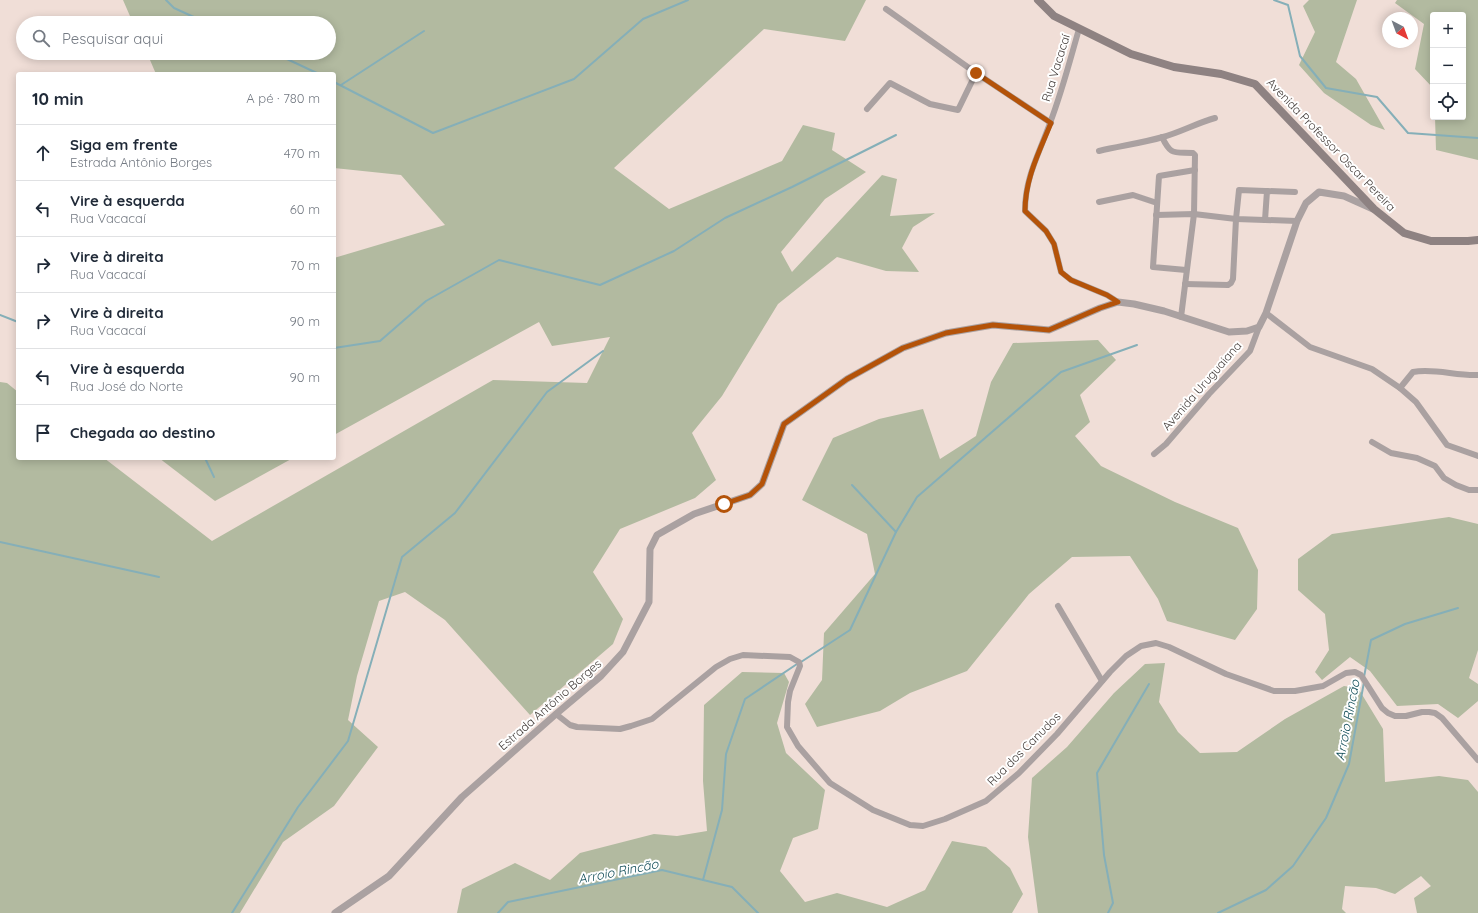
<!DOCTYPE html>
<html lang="pt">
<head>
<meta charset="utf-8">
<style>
	body { margin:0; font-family:Quicksand,sans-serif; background:#f2f2f3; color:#1f2937 }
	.controls { position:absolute; right:12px; top:12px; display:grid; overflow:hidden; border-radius:4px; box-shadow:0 2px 10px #0003 }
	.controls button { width:36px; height:36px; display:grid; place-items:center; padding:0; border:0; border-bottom:1px solid #e0e1e3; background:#fff; color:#1f2937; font:20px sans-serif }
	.compass { position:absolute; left:1382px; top:12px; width:36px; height:36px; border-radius:50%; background:#fff; box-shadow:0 2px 10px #0003; rotate:139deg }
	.stop { position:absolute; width:12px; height:12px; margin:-9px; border:3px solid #b45309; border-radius:50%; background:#fff }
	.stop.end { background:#b45309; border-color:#fff; box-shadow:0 1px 4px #0008 }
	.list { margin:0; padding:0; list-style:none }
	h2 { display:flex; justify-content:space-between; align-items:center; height:52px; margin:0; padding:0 16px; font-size:17px }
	h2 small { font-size:13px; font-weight:400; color:#747a83 }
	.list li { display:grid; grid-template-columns:26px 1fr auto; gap:12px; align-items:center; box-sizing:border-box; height:56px; padding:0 16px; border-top:1px solid #e0e1e3 }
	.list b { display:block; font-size:15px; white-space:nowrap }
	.list p { margin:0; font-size:13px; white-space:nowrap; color:#747a83 }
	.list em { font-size:13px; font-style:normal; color:#747a83 }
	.icon { flex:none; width:22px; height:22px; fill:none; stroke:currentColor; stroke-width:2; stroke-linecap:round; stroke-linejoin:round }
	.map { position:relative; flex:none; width:1478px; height:913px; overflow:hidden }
	.search { position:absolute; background:#fff; box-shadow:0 2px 10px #0003; left:16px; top:16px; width:320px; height:44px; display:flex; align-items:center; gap:10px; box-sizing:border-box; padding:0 14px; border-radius:22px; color:#747a83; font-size:15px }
	.panel { position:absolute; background:#fff; box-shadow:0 2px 10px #0003; left:16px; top:72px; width:320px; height:388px; border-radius:4px }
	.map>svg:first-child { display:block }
	.green { fill:#b2baa0 }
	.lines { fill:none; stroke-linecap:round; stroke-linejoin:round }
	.stream { stroke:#85afb8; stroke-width:2 }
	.minor { stroke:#aaa1a1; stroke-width:6 }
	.tertiary { stroke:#aaa1a1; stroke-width:7 }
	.secondary { stroke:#8e8282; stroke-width:8 }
	.route { stroke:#b45309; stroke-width:5 }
	.labels { text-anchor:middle; stroke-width:4; stroke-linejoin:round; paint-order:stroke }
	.street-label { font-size:12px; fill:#413a37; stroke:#fff }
	.water-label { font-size:13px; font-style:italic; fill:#0d4a55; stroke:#fff }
</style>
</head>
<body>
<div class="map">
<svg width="1478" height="913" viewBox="0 0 1478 913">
	<rect width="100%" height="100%" fill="#f0ded7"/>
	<g class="green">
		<polygon points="123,0 866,0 845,41 764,29 614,168 669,209 782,161 803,125 835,133 832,150 866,172 825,199 781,252 792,272 882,175 897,179 890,216 935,213 913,227 902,248 919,272 886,271 837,257 778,304 722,396 692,433 716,480 695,498 620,529 593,572 623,619 613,644 530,715 445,620 405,592 379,601 357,676 348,720 378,747 334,806 283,842 240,913 0,913 0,382 7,383 18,392 18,458 104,458 212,541 493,380 587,383 610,337 552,346 539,322 334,435 334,258 445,225 401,175 334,168 334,74 156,74 147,53 329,53 329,23 133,23"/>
		<polygon points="1309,0 1357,0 1336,62 1356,79 1385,130 1371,125 1324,93 1299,65 1315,32 1303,6"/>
		<polygon points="1397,0 1478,0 1478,160 1436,150 1435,117 1463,117 1463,15 1433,15 1433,88 1415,69 1424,24 1395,3"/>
		<polygon points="1098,340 1116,360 1080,395 1090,422 1075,436 1101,466 1175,502 1238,528 1258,570 1257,609 1235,640 1167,621 1158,599 1130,556 1072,557 1029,594 967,671 910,693 880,711 817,727 805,704 822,680 824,633 875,574 867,534 802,500 833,438 879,419 923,409 940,459 976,436 991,382 1013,343"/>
		<polygon points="159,458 293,458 215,501"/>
		<polygon points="1449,517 1478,524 1478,650 1469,678 1478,684 1478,701 1458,718 1438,704 1397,706 1370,671 1350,657 1322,680 1315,672 1329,650 1325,614 1298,590 1298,559 1332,534"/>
		<polygon points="1165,663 1159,702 1178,732 1200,753 1237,752 1285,719 1344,686 1358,688 1383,729 1385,782 1439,776 1468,780 1478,792 1478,913 1417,913 1414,898 1431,886 1421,876 1395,894 1376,888 1345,886 1342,909 1346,913 1038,913 1028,837 1032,778 1067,747 1114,693 1145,664"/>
		<polygon points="742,672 784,673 789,682 777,723 786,753 825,790 818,829 793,838 780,871 805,902 837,893 887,907 925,890 952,841 986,847 1010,868 1023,894 1012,913 457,913 462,889 515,863 550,880 580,853 654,834 677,836 707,831 703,781 704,705"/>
	</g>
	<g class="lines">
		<g class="stream">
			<polyline points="166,0 174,8 207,23"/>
			<polyline points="1274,0 1288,5 1300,56 1326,88 1377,97 1408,133 1478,138"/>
			<polyline points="274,53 319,74"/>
			<polyline points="334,82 433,133 574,79 643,19 688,0"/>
			<polyline points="341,85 424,31"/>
			<polyline points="0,315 18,322"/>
			<polyline points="334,348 380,341 426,301 499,260 600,285 674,251 725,218 792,187 896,135"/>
			<polyline points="205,458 214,477"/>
			<polyline points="852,485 896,532"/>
			<polyline points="0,542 159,577"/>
			<polyline points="801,662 850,630 896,532 917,497 1061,372 1137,345"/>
			<polyline points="1364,677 1371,640 1405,624 1458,608"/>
			<polyline points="703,880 722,810 726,754 745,699 797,664"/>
			<polyline points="232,913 298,807 348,741 402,557 455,513 547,392 603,351"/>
			<polyline points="498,913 508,902 662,870 732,887 758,913"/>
			<polyline points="1108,913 1113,903 1104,855 1097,773 1149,684"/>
			<polyline points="1218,913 1266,890 1293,866 1326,818 1349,764 1364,682"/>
		</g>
		<g class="minor">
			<polyline points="886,9 976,73 1051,123"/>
			<path d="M1079,29C1070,60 1062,92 1050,123C1039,154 1025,177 1025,211L1046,231L1054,244L1061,272L1071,280L1107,295L1118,302"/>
			<polyline points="867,109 890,83 930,104 958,110 976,73"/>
			<path d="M1162,137C1171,156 1174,152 1193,153L1195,155L1194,214L1181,317"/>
			<path d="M1099,151C1120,146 1142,143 1163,137C1181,132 1197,123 1215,118"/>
			<polyline points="1099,202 1133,195 1157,203"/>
			<polyline points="1156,215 1194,214 1236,219 1297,221"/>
			<polyline points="1265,220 1267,191"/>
			<polyline points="1186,270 1153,267 1159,176 1195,170"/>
			<polyline points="1185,284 1228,285 1231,283 1233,279 1236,219 1239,190 1295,192"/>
			<polyline points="1266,313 1310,347 1372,369 1400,388 1416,402 1447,445 1478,456"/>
			<path d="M1400,388L1413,372C1434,368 1456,376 1478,375"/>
			<polyline points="1372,442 1391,453 1417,458 1435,466 1444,478 1456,485 1469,490 1478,490"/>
			<polyline points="1154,454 1166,444 1209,394 1250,351 1259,327"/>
			<polyline points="1058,606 1102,681"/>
			<polyline points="556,714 570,725 577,727 620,729 631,726 652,719 716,667 730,659 743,655 790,657 799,662 800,666 790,691 788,702 787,727 798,746 830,783 873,810 910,825 923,826 945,819 986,801 1019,773 1057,734 1110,672 1126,656 1141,646 1156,643 1169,647 1226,674 1274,691 1295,691 1323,686 1346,673 1355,672 1361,675 1382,708 1388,713 1395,716 1406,716 1422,712 1429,712 1435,713 1442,718 1478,760"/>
		</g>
		<polyline class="tertiary" points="335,913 389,876 462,797 556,714 601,676 623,652 649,602 650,549 657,535 694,514 750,495 762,484 784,424 847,379 903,348 946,333 993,325 1049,330 1100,308 1118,302 1134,304 1164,311 1229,332 1247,331 1259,327 1266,313 1297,221 1306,203 1319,192 1344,196 1373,209"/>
		<polyline class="secondary" points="1038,0 1054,16 1131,54 1174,67 1221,74 1255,84 1374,209 1404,233 1431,241 1468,241 1478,240"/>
	</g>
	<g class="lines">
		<path class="route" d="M724,504L750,495L762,484L784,424L847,379L903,348L946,333L993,325L1049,330L1100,308L1118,302L1107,295L1071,280L1061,272L1054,244L1046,231L1025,211C1025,179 1039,152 1051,123L976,73"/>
	</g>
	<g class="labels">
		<g class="street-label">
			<text transform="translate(1056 68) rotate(-73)" y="4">Rua Vacacaí</text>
			<text transform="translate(1331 145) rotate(46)" y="4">Avenida Professor Oscar Pereira</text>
			<text transform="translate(1202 386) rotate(-49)" y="4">Avenida Uruguaiana</text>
			<text transform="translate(550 705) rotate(-41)" y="4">Estrada Antônio Borges</text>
			<text transform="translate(1024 749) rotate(-45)" y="4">Rua dos Canudos</text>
		</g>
		<g class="water-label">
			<text transform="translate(1347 720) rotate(-79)" y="5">Arroio Rincão</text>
			<text transform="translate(618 871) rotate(-11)" y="5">Arroio Rincão</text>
		</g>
	</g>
</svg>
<div class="controls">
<button>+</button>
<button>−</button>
<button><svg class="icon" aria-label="locate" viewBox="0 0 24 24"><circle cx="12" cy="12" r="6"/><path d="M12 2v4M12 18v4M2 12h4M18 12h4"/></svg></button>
</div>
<svg class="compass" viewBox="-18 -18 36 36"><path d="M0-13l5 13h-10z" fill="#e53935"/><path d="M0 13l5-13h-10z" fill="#747a83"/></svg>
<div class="stop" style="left:724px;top:504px"></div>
<div class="stop end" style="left:976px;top:73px"></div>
<div class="search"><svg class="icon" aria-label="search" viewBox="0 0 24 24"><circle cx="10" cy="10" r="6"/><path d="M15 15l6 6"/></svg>Pesquisar aqui</div>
<section class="panel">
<h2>10 min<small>A pé · 780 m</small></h2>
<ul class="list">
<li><svg class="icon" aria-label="ahead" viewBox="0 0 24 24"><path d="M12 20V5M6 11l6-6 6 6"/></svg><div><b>Siga em frente</b><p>Estrada Antônio Borges</p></div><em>470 m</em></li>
<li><svg class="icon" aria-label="left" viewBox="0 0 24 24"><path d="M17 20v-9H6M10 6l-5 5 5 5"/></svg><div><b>Vire à esquerda</b><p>Rua Vacacaí</p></div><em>60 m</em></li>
<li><svg class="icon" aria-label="right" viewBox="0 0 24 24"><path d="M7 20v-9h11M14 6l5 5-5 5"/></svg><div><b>Vire à direita</b><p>Rua Vacacaí</p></div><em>70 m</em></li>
<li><svg class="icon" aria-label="right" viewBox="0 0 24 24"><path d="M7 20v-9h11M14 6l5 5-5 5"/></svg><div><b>Vire à direita</b><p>Rua Vacacaí</p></div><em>90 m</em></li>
<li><svg class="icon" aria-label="left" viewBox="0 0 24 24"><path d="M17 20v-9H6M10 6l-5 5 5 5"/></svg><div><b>Vire à esquerda</b><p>Rua José do Norte</p></div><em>90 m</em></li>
<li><svg class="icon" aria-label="arrive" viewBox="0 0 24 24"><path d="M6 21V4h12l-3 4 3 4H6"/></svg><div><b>Chegada ao destino</b></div></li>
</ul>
</section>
</div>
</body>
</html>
